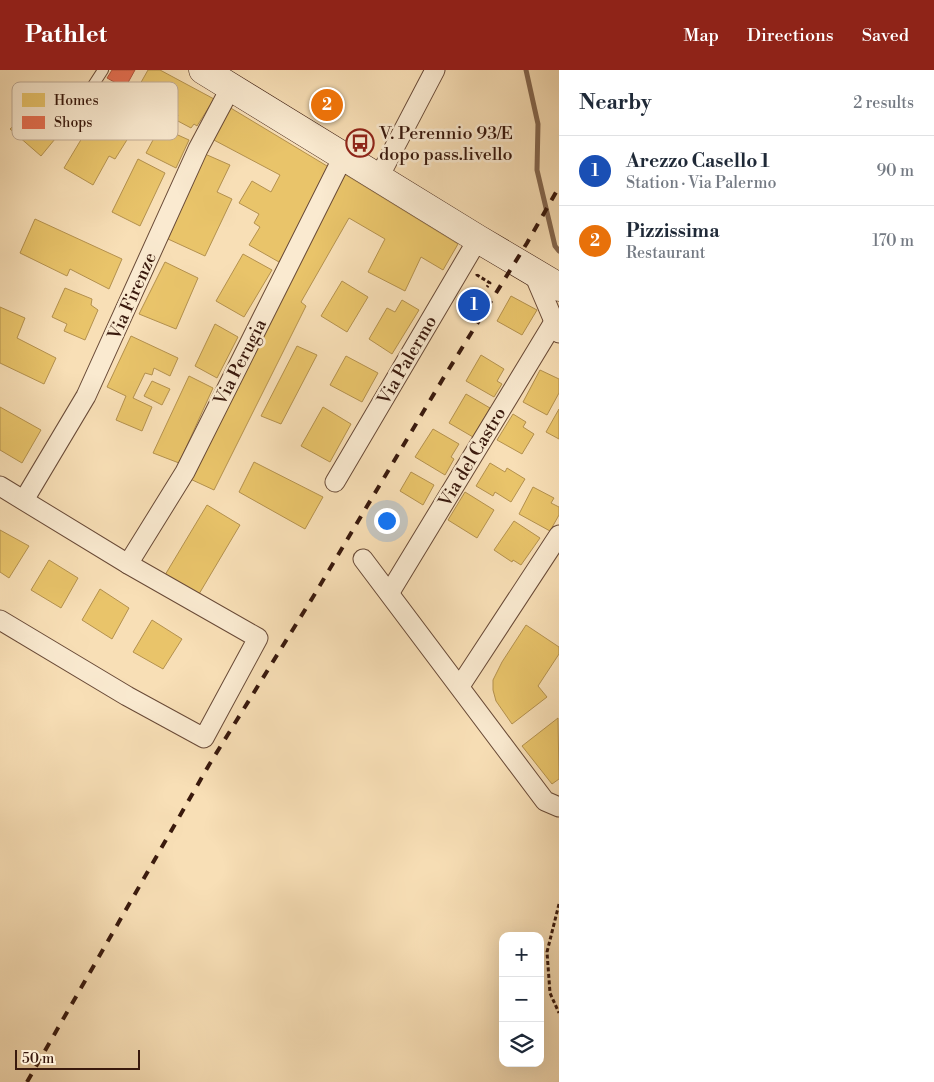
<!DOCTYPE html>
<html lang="en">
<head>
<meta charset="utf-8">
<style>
	body { margin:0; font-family:"Libre Bodoni",serif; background:#f6f6f7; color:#1f2937 }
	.controls { position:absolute; right:15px; bottom:15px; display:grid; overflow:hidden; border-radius:10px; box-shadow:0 5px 20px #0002 }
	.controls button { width:45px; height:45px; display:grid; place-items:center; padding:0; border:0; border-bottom:1px solid #e0e1e3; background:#fff; color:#1f2937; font:25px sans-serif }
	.scale { position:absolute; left:15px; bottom:12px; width:125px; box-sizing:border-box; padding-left:5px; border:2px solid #39190d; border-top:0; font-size:14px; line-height:18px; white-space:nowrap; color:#39190d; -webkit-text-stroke:4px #faead0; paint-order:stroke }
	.you { position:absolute; left:386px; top:450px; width:18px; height:18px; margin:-12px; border:4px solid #fff; border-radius:50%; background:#1a73e8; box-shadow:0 0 0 8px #1a73e833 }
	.badge { display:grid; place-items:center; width:32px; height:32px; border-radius:50%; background:#8f2418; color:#fff; font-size:16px; font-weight:700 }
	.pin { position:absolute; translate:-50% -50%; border:2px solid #fff; box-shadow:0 1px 5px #0006 }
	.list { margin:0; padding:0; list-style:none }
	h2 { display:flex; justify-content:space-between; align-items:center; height:65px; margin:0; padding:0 20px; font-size:21px }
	h2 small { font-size:16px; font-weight:400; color:#747a83 }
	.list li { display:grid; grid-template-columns:32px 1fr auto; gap:15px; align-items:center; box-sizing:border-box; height:70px; padding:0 20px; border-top:1px solid #e0e1e3 }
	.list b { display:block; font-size:19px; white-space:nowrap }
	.list p { margin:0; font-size:16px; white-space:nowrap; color:#747a83 }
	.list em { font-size:16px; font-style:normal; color:#747a83 }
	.icon { flex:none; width:28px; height:28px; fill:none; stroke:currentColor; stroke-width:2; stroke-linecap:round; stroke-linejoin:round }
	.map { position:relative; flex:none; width:559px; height:1012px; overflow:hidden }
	header { display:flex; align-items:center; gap:30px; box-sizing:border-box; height:70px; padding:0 25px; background:#8f2418; color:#fff }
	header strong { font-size:24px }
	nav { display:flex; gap:28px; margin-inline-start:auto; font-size:18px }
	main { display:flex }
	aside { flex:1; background:#fff }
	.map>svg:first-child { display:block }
	.homes { fill:#e9c46a; stroke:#b4914e }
	.shops { fill:#e76f51; stroke:#b3553d }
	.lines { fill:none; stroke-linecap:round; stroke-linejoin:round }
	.stream { stroke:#856850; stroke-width:5 }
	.lane-casing { stroke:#694a37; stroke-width:12 }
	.street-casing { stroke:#694a37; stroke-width:21 }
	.secondary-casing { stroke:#39190d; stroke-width:29 }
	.path { stroke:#39190d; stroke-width:3; stroke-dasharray:4 2.5; stroke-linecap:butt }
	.lane { stroke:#faead0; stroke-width:10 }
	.street { stroke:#faead0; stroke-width:19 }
	.secondary { stroke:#faead0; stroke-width:28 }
	.rail { stroke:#39190d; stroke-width:4; stroke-dasharray:9 9; stroke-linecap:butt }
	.labels { text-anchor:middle; stroke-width:5; stroke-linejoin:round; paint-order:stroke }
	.poi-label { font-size:18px; fill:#39190d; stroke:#faead0; text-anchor:start }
	.street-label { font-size:18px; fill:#39190d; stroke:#faead0 }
	.key { fill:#faead0; stroke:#c0ab96; stroke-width:1 }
	.key-label { font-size:14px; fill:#39190d }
</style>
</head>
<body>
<header>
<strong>Pathlet</strong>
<nav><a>Map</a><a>Directions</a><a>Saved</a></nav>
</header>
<main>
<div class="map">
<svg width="559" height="1012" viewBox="0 0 559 1012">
	<rect width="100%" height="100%" fill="#f8dfb6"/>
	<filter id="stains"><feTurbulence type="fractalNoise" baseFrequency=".004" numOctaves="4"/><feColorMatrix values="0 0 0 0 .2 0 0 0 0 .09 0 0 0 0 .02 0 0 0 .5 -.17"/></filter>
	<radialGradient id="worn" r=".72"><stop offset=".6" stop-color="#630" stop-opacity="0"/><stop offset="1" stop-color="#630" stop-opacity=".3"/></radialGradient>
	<g class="homes">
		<polygon points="148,0 160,0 214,29 197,56 194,54 191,58 176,50 178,45 171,38 167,44 160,40 158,44 137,32 140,27 135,23"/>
		<polygon points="229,37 332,99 279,192 249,175 260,157 254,153 259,144 239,133 252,111 271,122 280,105 212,69"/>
		<polygon points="106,38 135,57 115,89 109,86 93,115 64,98 91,53 95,55"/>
		<polygon points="25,45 55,69 41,86 10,59"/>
		<polygon points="160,57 189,70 176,98 146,83"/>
		<polygon points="205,84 230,95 217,122 232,129 205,186 168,169"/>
		<polygon points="138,89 165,103 140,156 112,142"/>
		<polygon points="341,102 458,174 443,200 421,187 405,221 368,202 385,169 349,148 301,232 306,236 214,420 188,408"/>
		<polygon points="35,149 122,189 109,219 70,199 67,206 20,183"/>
		<polygon points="243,184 272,200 244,247 216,231"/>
		<polygon points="165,192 198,208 176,259 139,244"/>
		<polygon points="342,211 368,227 347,262 321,246"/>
		<polygon points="65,218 92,229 91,235 98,240 85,270 64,261 67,254 52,247"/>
		<polygon points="472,223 476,226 469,239 464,237"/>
		<polygon points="511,226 537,240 522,265 497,251"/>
		<polygon points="402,230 419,240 392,284 369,269 387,238 395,242"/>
		<polygon points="0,237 25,248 17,268 56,288 44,314 0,293"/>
		<polygon points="215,254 238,267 217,308 195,296"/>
		<polygon points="131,266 178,288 170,306 154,298 152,305 145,303 133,328 152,337 142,361 116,350 126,326 107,317"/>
		<polygon points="297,276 317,285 281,354 261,346"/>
		<polygon points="481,285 504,299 497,311 502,314 494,327 466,311"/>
		<polygon points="346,286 378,303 362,332 330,315"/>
		<polygon points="540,300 559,309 559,323 547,345 523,332"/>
		<polygon points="189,306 213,318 179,393 153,383"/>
		<polygon points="152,311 170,319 162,335 144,326"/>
		<polygon points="466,324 490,338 473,367 449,353"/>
		<polygon points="0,337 41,360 22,393 0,380"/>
		<polygon points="323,337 351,354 330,392 301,376"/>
		<polygon points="559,339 559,369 546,362"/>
		<polygon points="513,344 526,352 523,357 534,364 522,384 497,370"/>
		<polygon points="433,359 459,374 451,387 454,389 445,405 415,387"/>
		<polygon points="254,392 323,427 305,459 239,422"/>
		<polygon points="490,393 505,402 507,398 525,409 511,432 495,422 493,426 476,416"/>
		<polygon points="411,402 434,415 423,435 400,421"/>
		<polygon points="533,417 554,428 551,433 559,437 559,445 550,461 519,444"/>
		<polygon points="465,422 494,440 477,468 448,450"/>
		<polygon points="207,435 240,455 199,524 165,505"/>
		<polygon points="514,451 540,468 521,495 513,490 512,492 494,480"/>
		<polygon points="0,460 29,476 9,508 0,502"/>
		<polygon points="49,490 78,508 61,538 31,520"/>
		<polygon points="100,519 129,538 112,569 82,550"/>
		<polygon points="152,550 182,569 163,599 133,582"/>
		<polygon points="526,555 559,577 559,584 538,616 547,627 512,654 496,631 493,620 493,610 502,592"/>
		<polygon points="558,648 559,709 552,714 522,676"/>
	</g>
	<polygon class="shops" points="112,0 135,0 125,18 107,8"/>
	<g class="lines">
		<polyline class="stream" points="526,0 538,54 537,100 555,176 559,181"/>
		<g class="lane-casing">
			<polyline id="lane" points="81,34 103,0"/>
		</g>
		<g class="street-casing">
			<g id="street">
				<polyline points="379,107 435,0"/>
				<polyline points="533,202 559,263"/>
				<polyline points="335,412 478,169"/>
				<polyline points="0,416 128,494 258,568 204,668 127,626 0,550"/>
				<polyline points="24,430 86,326 198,79 231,17"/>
				<polyline points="363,489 545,731 559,737"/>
				<polyline points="128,494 185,402 344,85"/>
				<polyline points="390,522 554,252"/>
				<polyline points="460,616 559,465"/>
			</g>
		</g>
		<g class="secondary-casing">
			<polyline id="secondary" points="203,0 478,169 559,217"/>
		</g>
		<g class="path">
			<polyline points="477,204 477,205 490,213 487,217"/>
			<polyline points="559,834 547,882 550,923 559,943"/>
		</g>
		<use href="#lane" class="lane"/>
		<use href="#street" class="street"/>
		<use href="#secondary" class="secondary"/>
		<polyline class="rail" points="27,1012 209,695 313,527 444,307 527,173 559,117"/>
	</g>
	<defs>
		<g id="bus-ring" transform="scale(1.4375)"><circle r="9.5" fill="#faead0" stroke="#8f2418" stroke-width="1.5"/><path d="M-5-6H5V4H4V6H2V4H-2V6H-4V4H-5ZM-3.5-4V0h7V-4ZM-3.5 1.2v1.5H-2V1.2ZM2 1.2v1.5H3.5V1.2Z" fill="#8f2418"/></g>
	</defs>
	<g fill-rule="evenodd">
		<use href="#bus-ring" x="360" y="73"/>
	</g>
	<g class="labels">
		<g class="poi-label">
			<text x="379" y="69">V. Perennio 93/E<tspan x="379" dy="21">dopo pass.livello</tspan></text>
		</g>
		<g class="street-label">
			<text transform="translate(132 226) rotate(-66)" y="6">Via Firenze</text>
			<text transform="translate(407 290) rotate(-60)" y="6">Via Palermo</text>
			<text transform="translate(240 292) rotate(-63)" y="6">Via Perugia</text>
			<text transform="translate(472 387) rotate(-59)" y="6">Via del Castro</text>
		</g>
	</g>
	<rect x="12" y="12" width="166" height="58" rx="8" class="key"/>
	<rect x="22" y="23" width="23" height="14" fill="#e9c46a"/>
	<rect x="22" y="46" width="23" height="13" fill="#e76f51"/>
	<g class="key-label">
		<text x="54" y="35">Homes</text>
		<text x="54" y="57">Shops</text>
	</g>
	<rect width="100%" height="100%" filter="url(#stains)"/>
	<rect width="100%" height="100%" fill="url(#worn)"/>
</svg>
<div class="controls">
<button>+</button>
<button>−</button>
<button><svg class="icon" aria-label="layers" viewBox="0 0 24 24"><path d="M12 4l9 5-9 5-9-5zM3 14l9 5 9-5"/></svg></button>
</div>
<div class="scale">50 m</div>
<div class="you"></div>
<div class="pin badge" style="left:474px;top:235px;background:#1a4fb4">1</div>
<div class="pin badge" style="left:327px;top:35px;background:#e8710a">2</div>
</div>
<aside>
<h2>Nearby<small>2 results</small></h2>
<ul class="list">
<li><span class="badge" style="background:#1a4fb4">1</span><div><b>Arezzo Casello 1</b><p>Station · Via Palermo</p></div><em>90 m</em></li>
<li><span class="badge" style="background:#e8710a">2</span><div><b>Pizzissima</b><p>Restaurant</p></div><em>170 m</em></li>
</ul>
</aside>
</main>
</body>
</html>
